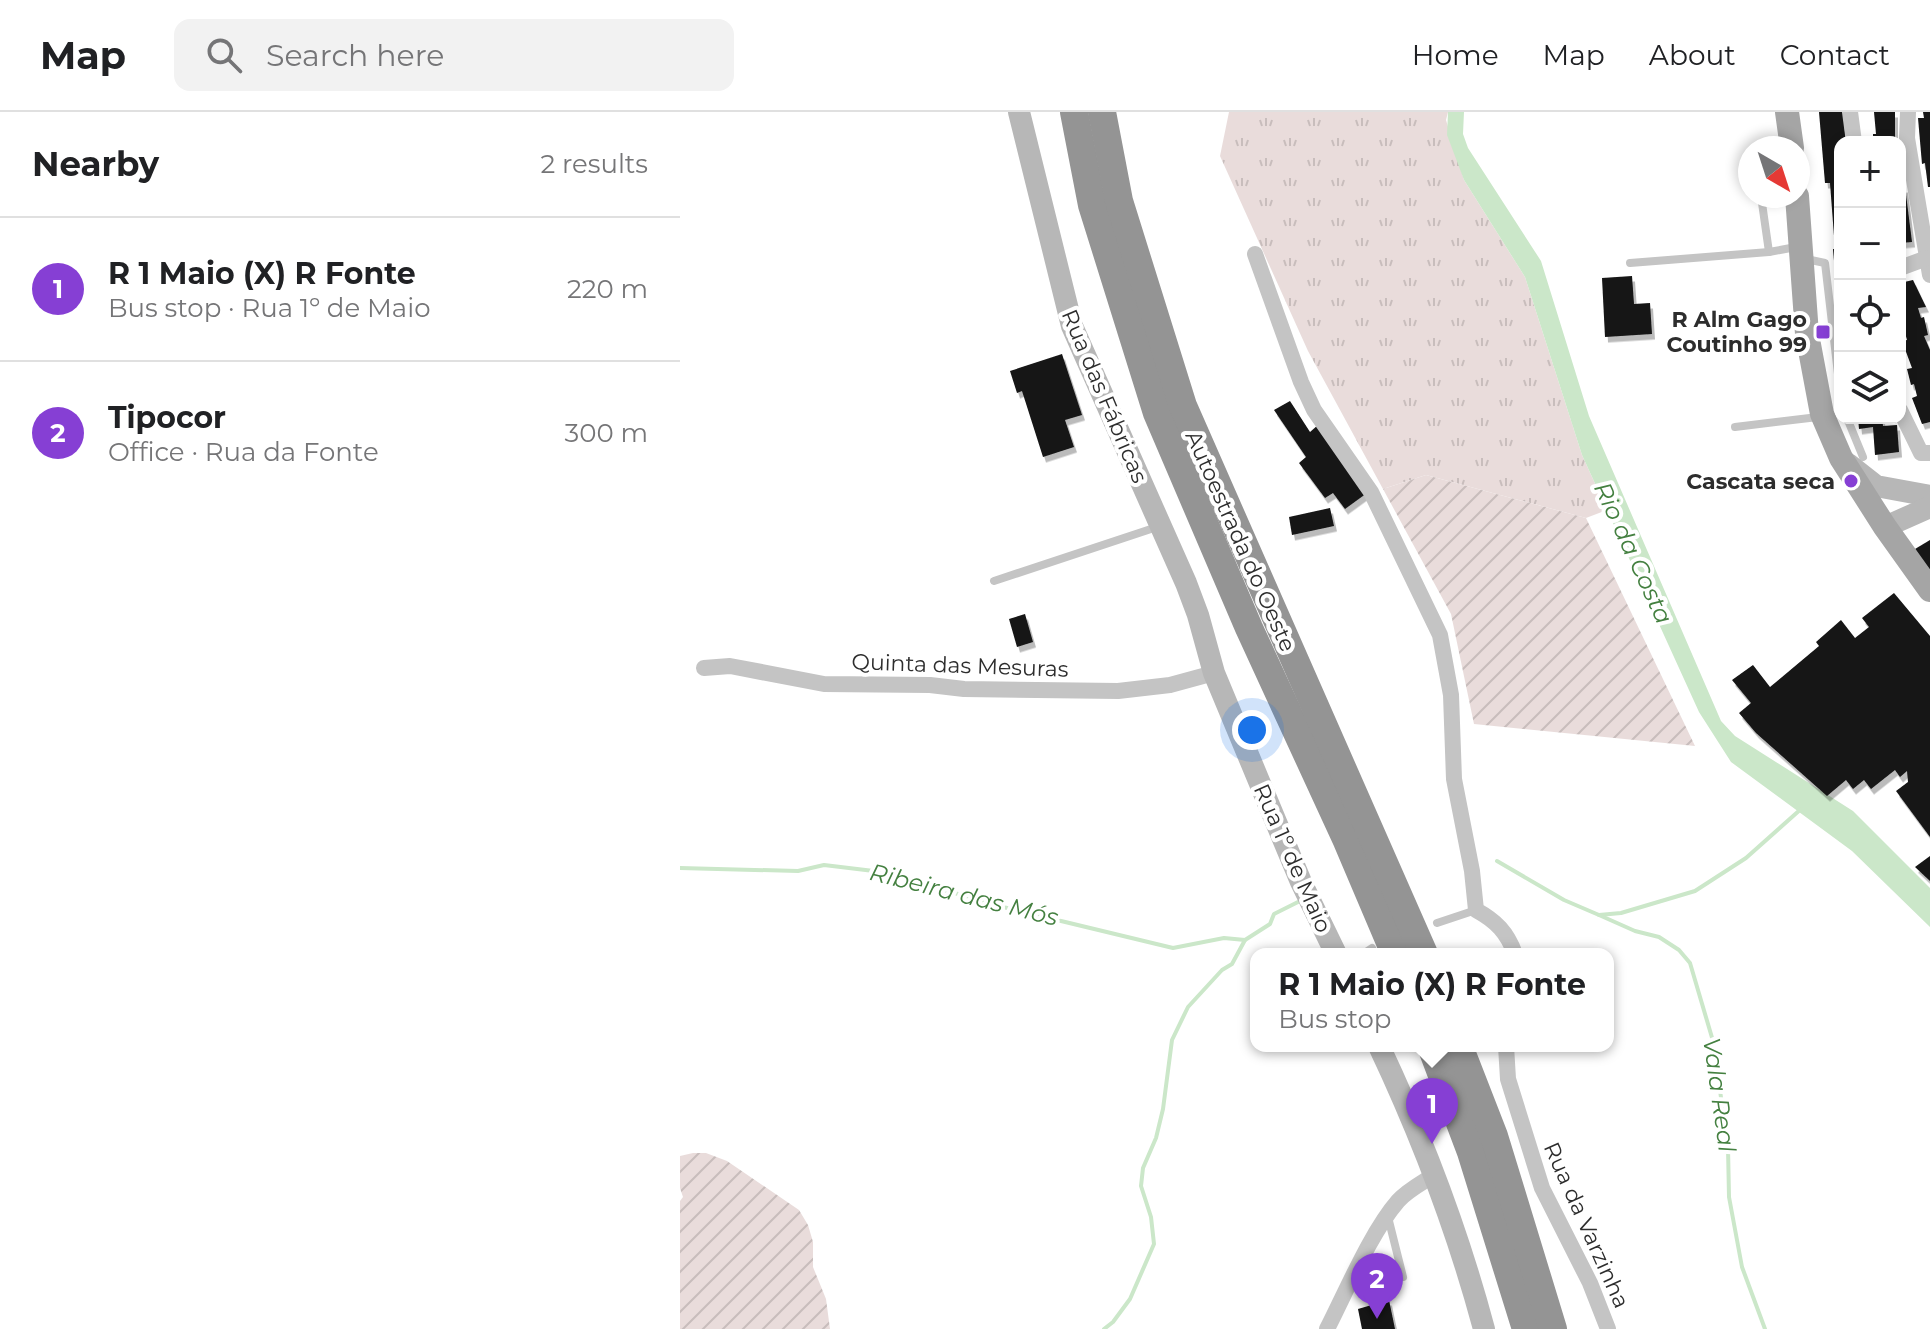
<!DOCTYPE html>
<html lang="en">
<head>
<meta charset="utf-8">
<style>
	body { margin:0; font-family:Montserrat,sans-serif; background:#f2f2f2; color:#202124 }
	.controls { position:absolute; right:24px; top:24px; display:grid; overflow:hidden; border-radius:16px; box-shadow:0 4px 12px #0003 }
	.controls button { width:72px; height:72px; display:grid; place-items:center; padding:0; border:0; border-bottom:2px solid #e0e0e0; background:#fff; color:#202124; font:40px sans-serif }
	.compass { position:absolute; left:1058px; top:24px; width:72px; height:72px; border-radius:50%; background:#fff; box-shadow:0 4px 12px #0003; rotate:141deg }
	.you { position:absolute; left:572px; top:618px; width:28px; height:28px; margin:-20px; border:6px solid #fff; border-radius:50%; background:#1a73e8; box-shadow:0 0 0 12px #1a73e833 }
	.badge { display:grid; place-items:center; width:52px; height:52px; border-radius:50%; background:#863fd4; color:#fff; font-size:26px; font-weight:700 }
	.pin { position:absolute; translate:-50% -66px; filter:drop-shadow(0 2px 4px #0008) }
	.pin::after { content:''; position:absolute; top:42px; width:28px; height:24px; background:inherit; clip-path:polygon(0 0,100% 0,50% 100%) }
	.popup { position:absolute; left:570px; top:836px; width:364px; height:104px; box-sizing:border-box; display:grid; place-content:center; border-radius:16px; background:#fff; filter:drop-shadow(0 2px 6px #0005); font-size:26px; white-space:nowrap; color:#757577 }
	.popup b { font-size:30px; color:#202124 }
	.popup::after { content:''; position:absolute; left:50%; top:100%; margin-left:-16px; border:16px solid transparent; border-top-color:#fff }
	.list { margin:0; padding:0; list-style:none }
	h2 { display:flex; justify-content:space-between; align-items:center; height:104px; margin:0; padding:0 32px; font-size:34px }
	h2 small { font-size:26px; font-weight:400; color:#757577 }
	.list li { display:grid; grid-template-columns:52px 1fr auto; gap:24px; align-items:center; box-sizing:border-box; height:144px; padding:0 32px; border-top:2px solid #e0e0e0 }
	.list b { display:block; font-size:30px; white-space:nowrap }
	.list p { margin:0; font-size:26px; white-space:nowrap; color:#757577 }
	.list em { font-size:26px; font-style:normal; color:#757577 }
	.icon { flex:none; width:44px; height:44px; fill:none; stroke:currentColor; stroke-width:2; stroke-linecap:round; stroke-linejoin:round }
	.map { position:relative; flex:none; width:1250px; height:1217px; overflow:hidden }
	header { display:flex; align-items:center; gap:48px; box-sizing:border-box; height:112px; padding:0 40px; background:#fff; border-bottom:2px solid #e0e0e0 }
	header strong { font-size:38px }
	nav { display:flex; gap:44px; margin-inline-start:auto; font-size:28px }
	.search { width:560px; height:72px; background:#f2f2f2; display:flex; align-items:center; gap:20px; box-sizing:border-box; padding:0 28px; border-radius:16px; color:#757577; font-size:30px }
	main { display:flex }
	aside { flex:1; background:#fff }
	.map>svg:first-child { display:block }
	.grass { fill:url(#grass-tufts) }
	.garden { fill:url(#garden-furrows) }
	.water { fill:#cbe7c9 }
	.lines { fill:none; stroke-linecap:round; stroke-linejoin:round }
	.stream { stroke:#cbe7c9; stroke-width:4 }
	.building { fill:#141414; filter:url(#shadow) }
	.lane { stroke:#c4c4c4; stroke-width:8 }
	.street { stroke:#c4c4c4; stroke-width:16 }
	.secondary { stroke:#b7b7b7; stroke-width:22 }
	.primary { stroke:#a5a5a5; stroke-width:24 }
	.highway { stroke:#949494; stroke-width:28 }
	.poi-dot { fill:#863fd4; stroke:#fff; stroke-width:3 }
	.labels { text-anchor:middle; stroke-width:8; stroke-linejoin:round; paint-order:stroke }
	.poi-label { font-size:22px; font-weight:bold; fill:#2d2d2d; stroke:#fff; text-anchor:end }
	.street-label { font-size:22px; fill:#2d2d2d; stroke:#fff }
	.water-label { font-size:24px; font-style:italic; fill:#448040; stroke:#fff }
</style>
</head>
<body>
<header>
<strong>Map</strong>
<div class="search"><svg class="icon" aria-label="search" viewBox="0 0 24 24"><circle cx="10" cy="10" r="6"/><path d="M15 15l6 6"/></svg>Search here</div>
<nav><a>Home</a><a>Map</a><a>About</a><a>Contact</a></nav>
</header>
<main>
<aside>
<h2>Nearby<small>2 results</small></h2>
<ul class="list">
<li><span class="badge">1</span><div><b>R 1 Maio (X) R Fonte</b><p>Bus stop · Rua 1º de Maio</p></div><em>220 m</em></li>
<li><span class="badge">2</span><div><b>Tipocor</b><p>Office · Rua da Fonte</p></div><em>300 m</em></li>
</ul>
</aside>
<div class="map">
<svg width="1250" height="1217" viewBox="0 0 1250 1217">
	<defs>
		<pattern id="grass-tufts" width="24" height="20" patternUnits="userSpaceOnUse" patternTransform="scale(2)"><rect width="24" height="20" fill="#e9dcdb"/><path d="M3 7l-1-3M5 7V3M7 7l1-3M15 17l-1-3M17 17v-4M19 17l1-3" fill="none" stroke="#c8bdbc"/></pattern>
		<pattern id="garden-furrows" width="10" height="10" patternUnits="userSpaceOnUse" patternTransform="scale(2)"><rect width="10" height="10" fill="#e9dcdb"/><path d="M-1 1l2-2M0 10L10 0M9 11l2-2" fill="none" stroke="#c8bdbc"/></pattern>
		<filter id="shadow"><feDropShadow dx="3" dy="5.5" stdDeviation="0" flood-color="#0004"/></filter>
	</defs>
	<rect width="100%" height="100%" fill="#fff"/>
	<polygon class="grass" points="549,0 768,0 766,8 784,68 845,165 902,343 927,398 906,406 746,363 703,377 628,239 540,44"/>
	<g class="garden">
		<polygon points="746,363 906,406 1015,634 794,612 771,502 703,377"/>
		<polygon points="13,1041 26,1041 47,1049 119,1098 128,1113 133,1130 133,1155 146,1187 150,1217 0,1217 0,1089 3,1085 0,1076 0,1044"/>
	</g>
	<polygon class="water" points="768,0 784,0 783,22 788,36 861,149 909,304 1041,609 1055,624 1173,699 1250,776 1250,815 1172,739 1051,650 1019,600 902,343 845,165 784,68 767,23"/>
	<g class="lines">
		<g class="stream">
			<polyline points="817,749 884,788 919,803 941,801 1015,779 1066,746 1121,697"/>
			<polyline points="0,756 118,759 144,753 202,760 323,795 493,836 544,826 565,828"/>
			<polyline points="919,803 955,819 979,825 999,838 1010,851 1033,929 1048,1035 1049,1085 1062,1155 1085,1217"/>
			<polyline points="424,1217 433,1210 450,1187 474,1132 471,1105 461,1074 463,1056 476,1026 483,997 492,928 508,895 542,858 552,852 565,828 590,812 594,802 618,790"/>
		</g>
	</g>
	<g class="building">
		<polygon points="1139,0 1163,0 1166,30 1160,30 1160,196 1158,196 1153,137 1155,137 1150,71 1145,71"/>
		<polygon points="1194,0 1215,0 1215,30 1193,30 1193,22 1196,22"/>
		<polygon points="1243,0 1250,0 1250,75 1248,75 1245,51 1242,52 1238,6 1244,6"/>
		<polygon points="1225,75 1232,130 1220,131 1220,76"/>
		<polygon points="952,164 954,192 970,191 972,222 925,225 922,166"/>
		<polygon points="1233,168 1246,195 1238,196 1241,206 1244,205 1248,223 1244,224 1250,238 1250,310 1242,312 1232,286 1237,284 1234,272 1231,273 1227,257 1232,256 1222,229 1227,228 1224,217 1220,218 1220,201 1222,201 1220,171"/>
		<polygon points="382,242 402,303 385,308 394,335 363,345 342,279 337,281 330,259"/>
		<polygon points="610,289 630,320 638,313 687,381 665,397 653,381 645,386 619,351 626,345 594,298"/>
		<polygon points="1178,306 1202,306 1203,314 1217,313 1219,340 1195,343 1193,315 1179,317"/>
		<polygon points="650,396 654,414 612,423 609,405"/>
		<polygon points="1250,428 1250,461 1235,437"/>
		<polygon points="1214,481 1250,524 1250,725 1216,679 1228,670 1227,659 1220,665 1215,658 1191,677 1184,668 1173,677 1166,668 1147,684 1076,621 1059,601 1071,591 1052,568 1073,553 1090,575 1139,534 1136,530 1161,508 1175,526 1189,515 1182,506"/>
		<polygon points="345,502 353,530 337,535 329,507"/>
		<polygon points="1250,744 1250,769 1235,755"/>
		<polygon points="709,1188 715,1217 682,1217 678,1197"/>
	</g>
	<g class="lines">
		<g class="lane">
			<polyline points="1081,84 1089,140"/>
			<polyline points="1126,147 1145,151 1160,279"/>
			<polyline points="950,151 1089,140 1116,135"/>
			<polyline points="1167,306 1183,345"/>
			<polyline points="1055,315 1138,305"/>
			<polyline points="314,469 480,414"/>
			<polyline points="757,811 796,798"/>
			<polyline points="683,842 692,836"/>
			<polyline points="708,1105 723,1165"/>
		</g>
		<g class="street">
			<polyline points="1170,0 1174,30"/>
			<polyline points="1228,0 1227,26 1250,163"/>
			<path d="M575,142L621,270L634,298L691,380L760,523L771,583L774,667L792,759L796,798C816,809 827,820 835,842"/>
			<polyline points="1220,156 1247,146"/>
			<polyline points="1220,298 1241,341 1250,341"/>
			<polyline points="24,556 50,554 144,572 250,573 284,577 438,579 490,573 534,561"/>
			<polyline points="826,934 828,967 862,1076 910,1171 928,1217"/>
			<path d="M647,1217C666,1180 691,1120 718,1089C728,1078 742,1071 754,1063"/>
		</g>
		<g class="secondary">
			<polyline points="339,0 392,214 506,471 518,503 534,561 621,770 656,842"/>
			<polyline points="1168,352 1196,374 1250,384"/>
			<polyline points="1205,415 1250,395"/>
			<path d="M699,934C742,1025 778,1120 804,1217"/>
		</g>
		<g class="primary">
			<polyline points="1107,0 1112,36"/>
			<polyline points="1117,84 1127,222 1142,302 1161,346 1205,415 1250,478"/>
		</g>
		<g class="highway">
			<polyline points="394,0 412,93 477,301 569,516 667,729 715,842"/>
			<polyline points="422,0 439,89 503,294 744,842"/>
			<polyline points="751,934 791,1040 846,1217"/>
			<polyline points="779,934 814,1024 873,1217"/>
		</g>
	</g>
	<g class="poi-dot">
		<rect x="1135" y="212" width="16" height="16" rx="4"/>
		<circle cx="1171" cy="369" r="8"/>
	</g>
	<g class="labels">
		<g class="poi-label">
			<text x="1127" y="215">R Alm Gago<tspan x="1127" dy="25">Coutinho 99</tspan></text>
			<text x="1155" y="377">Cascata seca</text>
		</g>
		<g class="street-label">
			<text transform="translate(425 284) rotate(67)" y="8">Rua das Fábricas</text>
			<text transform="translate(561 429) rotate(66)" y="8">Autoestrada do Oeste</text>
			<text transform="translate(280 553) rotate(2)" y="8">Quinta das Mesuras</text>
			<text transform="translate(613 746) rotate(66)" y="8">Rua 1º de Maio</text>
			<text transform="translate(907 1113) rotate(66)" y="8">Rua da Varzinha</text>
		</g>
		<g class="water-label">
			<text transform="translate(953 441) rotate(65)" y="8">Rio da Costa</text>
			<text transform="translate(284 783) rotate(14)" y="8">Ribeira das Mós</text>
			<text transform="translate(1039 983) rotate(82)" y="8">Vala Real</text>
		</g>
	</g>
</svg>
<div class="controls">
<button>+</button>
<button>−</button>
<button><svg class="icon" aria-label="locate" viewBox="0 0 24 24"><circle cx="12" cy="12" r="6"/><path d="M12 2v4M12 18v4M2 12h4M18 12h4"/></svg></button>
<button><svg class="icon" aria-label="layers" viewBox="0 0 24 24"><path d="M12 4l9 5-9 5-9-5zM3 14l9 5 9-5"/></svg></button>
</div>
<svg class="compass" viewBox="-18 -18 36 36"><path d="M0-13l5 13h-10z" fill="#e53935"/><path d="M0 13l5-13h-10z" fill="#757577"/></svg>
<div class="you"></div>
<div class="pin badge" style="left:752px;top:1032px">1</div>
<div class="popup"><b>R 1 Maio (X) R Fonte</b>Bus stop</div>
<div class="pin badge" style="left:697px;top:1207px">2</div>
</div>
</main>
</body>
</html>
